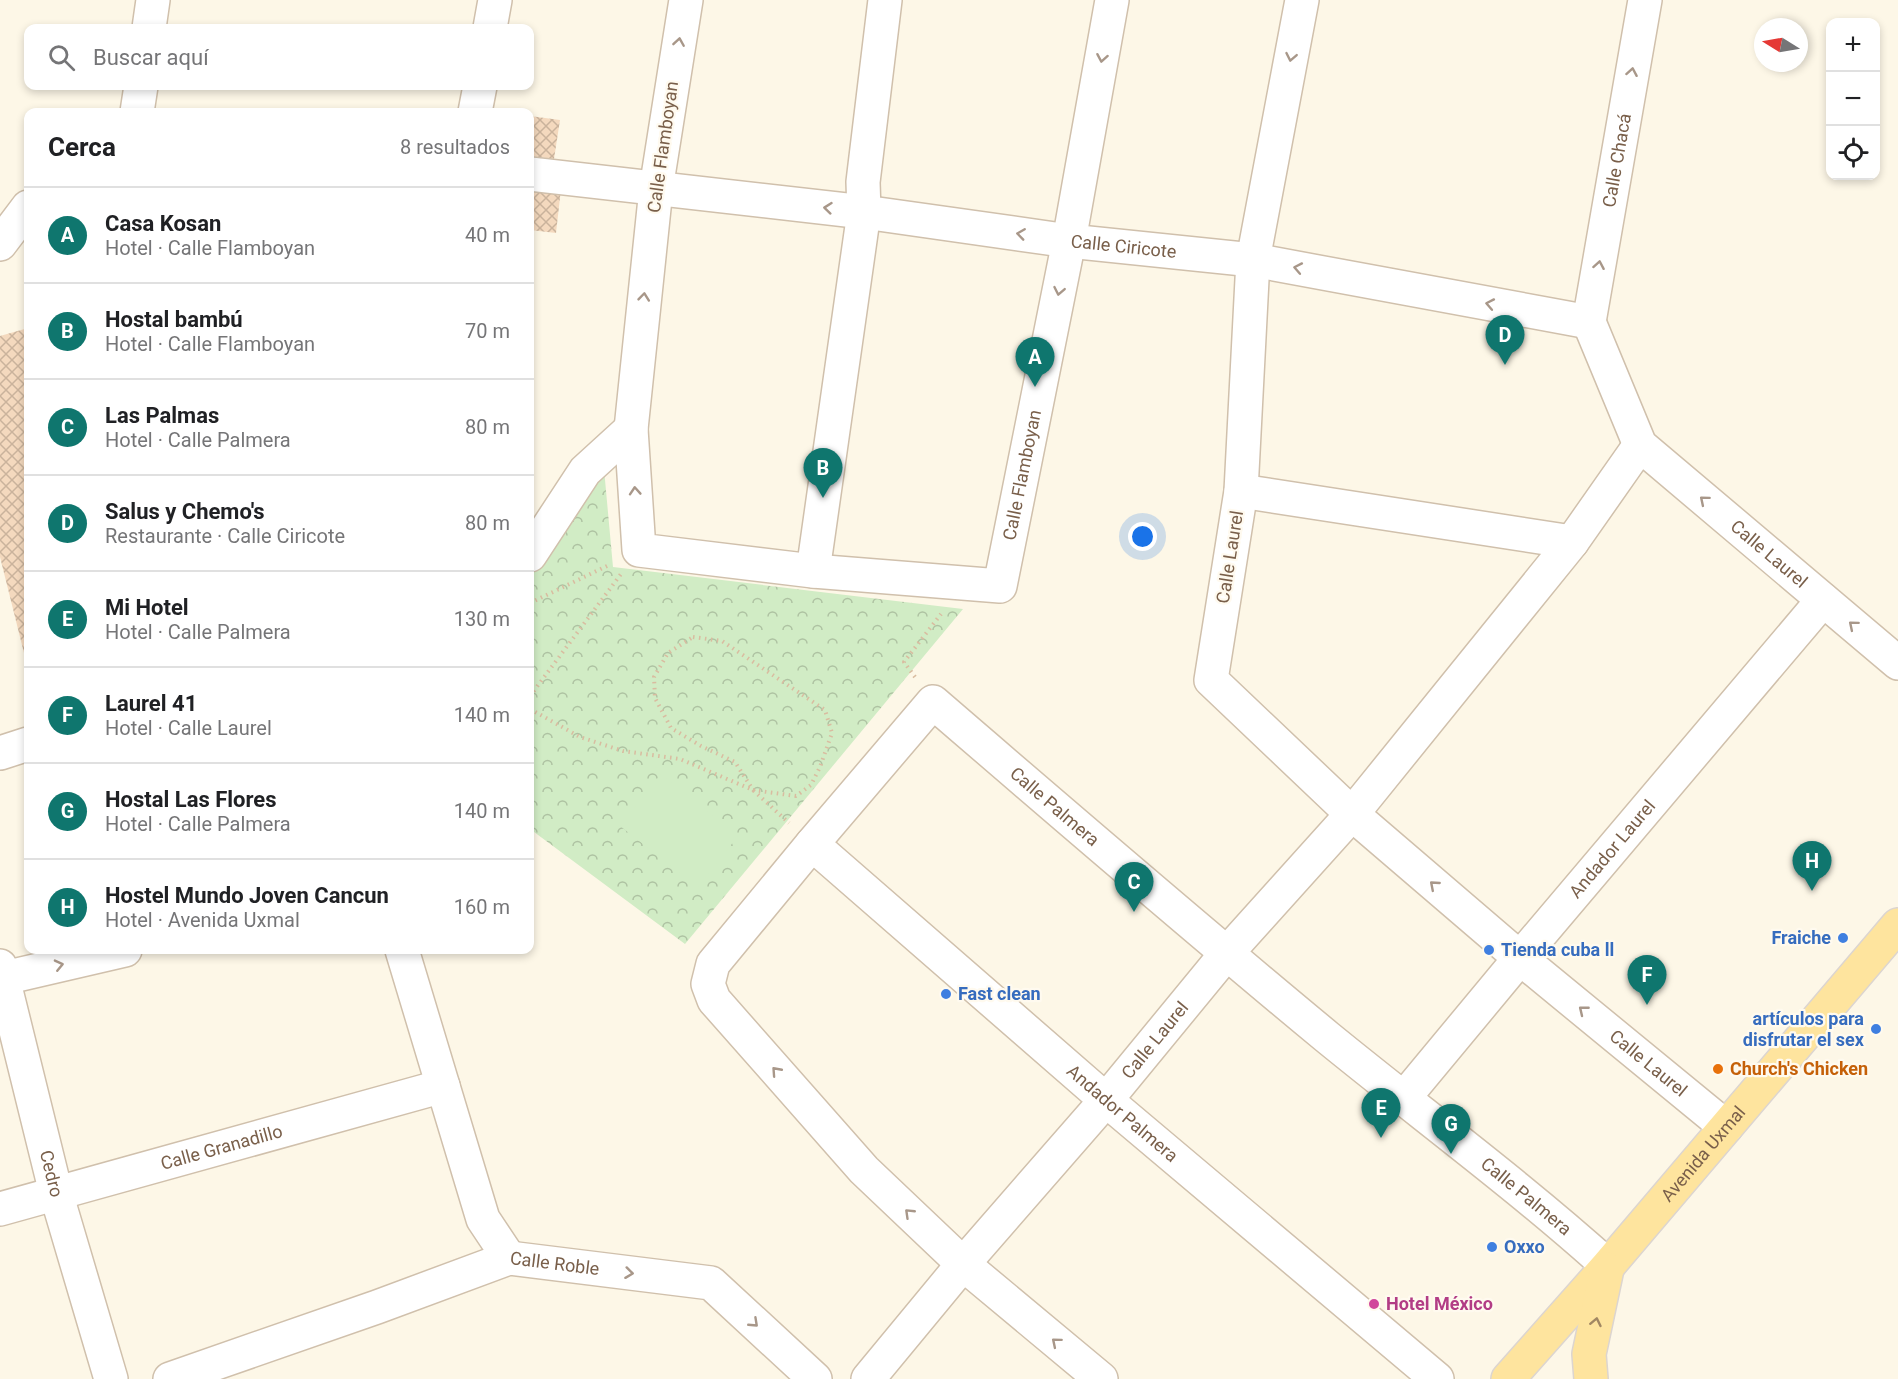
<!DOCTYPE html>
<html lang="es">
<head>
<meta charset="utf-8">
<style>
	body { margin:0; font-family:Roboto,sans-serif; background:#f6f6f6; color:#202124 }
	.controls { position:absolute; right:18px; top:18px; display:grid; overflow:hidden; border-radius:12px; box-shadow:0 3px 9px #0003 }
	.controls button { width:54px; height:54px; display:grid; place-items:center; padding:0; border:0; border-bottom:2px solid #e0e0e0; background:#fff; color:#202124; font:30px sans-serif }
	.compass { position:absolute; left:1754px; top:18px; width:54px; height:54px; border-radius:50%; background:#fff; box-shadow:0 3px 9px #0003; rotate:281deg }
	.you { position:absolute; left:1143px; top:537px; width:21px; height:21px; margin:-15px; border:4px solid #fff; border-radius:50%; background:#1a73e8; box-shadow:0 0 0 9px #1a73e833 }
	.badge { display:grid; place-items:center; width:39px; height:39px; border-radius:50%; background:#0f766e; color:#fff; font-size:20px; font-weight:700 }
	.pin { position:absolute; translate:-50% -50px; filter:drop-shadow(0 2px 3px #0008) }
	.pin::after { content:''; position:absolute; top:32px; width:21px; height:18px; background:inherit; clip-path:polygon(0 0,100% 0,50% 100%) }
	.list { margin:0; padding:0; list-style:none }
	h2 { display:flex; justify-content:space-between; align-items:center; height:78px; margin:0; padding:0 24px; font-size:26px }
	h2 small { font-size:20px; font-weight:400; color:#757577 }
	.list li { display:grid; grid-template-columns:39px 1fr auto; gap:18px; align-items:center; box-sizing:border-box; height:96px; padding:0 24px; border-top:2px solid #e0e0e0 }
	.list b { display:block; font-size:22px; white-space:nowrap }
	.list p { margin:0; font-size:20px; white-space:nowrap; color:#757577 }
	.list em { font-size:20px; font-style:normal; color:#757577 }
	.icon { flex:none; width:33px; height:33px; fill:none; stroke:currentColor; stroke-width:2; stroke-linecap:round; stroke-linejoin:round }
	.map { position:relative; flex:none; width:1898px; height:1379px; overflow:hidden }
	.search { position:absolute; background:#fff; box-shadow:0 3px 9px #0003; left:24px; top:24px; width:510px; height:66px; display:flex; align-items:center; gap:15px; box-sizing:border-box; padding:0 21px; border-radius:12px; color:#757577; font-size:22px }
	.panel { position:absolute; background:#fff; box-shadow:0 3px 9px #0003; left:24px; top:108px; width:510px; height:846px; border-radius:12px }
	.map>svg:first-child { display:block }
	.park { fill:url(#park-crowns) }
	.pitch { fill:#d1ecc5 }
	.building { fill:url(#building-cross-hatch) }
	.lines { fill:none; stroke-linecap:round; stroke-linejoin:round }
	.minor-casing { stroke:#d0c0ac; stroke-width:36 }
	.major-casing { stroke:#dcd5d0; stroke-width:36 }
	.path { stroke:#d9bca0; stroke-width:4; stroke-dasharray:1.5 4.5; stroke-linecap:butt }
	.minor { stroke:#fff; stroke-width:33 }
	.major { stroke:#fee49e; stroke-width:33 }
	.oneway { stroke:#a89789 }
	.oneway2 { stroke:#a18763 }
	.shop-dot { fill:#3f7fe0; stroke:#fffaef; stroke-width:2 }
	.food-dot { fill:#e8710a; stroke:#fffaef; stroke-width:2 }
	.hotel-dot { fill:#d1479c; stroke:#fffaef; stroke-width:2 }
	.labels { text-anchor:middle; stroke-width:4.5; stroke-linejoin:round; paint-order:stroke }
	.street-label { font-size:18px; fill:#795f4a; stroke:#fffaef }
	.shop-label { font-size:18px; font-weight:bold; fill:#366cbe; stroke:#fffaef; text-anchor:start }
	.food-label { font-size:18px; font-weight:bold; fill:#c56008; stroke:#fffaef; text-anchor:start }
	.hotel-label { font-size:18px; font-weight:bold; fill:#b23c85; stroke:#fffaef; text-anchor:start }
</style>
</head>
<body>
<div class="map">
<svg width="1898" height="1379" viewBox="0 0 1898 1379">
	<defs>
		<pattern id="park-crowns" width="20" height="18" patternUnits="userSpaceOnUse" patternTransform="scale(1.5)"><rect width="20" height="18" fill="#d1ecc5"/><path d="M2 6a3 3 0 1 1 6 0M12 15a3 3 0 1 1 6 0" fill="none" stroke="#aec2a2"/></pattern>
		<pattern id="building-cross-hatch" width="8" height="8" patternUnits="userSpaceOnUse" patternTransform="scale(1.5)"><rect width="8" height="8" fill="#f4d9be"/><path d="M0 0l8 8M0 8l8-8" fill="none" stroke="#cab39c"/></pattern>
	</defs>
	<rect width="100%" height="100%" fill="#fdf7e7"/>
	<polygon class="park" points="603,458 613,567 963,609 685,944 530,829 530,571"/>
	<polygon class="pitch" points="661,774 738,836 698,887 620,826"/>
	<g class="building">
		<polygon points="530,116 560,120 554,159 530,156"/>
		<polygon points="530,185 561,189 556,233 530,230"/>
		<polygon points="28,328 28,669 0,557 0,336"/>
	</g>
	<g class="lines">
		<g class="minor-casing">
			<g id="minor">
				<path id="s1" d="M686,0L656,189L631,429L639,550L813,571L1000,586L1069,241L1112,0"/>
				<path id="s2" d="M1302,0L1253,260L1241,491L1211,680L1352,814L1520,958L1726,1127"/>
				<polyline points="149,28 153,0"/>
				<polyline points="490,28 495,0"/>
				<polyline points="137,112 141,86"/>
				<polyline points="475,112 480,86"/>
				<path id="s3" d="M530,174L864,212L1069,241L1253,260L1589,322"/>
				<polyline points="0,244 28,207"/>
				<path id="s4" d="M1589,322L1640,445L1898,663"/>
				<path id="s5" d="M1589,322L1645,0"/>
				<polyline points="1241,491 1572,542"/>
				<polyline points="530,555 585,471 631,429"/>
				<polyline points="813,571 864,212 863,182 885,0"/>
				<polyline points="0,753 28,744"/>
				<path id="s6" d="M812,844L1106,1100L1437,1379"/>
				<polyline points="402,950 483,1219 509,1258"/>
				<path id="s7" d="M0,966L56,1193L111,1379"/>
				<polyline points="0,979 125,950"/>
				<path id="s8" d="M1403,1099L1520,958L1823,600"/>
				<path id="s9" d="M0,1209L443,1086"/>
				<path id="s10" d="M170,1379L377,1307L509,1258L711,1283L815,1379"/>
				<path id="s11" d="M868,1379L963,1264L1106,1100L1226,954L1352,814L1572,542L1640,445"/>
				<path id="s12" d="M1101,1379L963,1264L864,1170L714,1000L708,984L713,964L812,844L933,702C1064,815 1194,927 1327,1037C1420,1113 1518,1185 1608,1266"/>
			</g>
		</g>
		<g class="major-casing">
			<g id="major">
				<path id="s13" d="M1508,1379L1608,1266L1898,925"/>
				<polyline points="1591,1379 1589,1354 1607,1269"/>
			</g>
		</g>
		<g class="path">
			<polyline points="530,603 609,565"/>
			<polygon points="693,637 722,641 825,710 832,733 820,767 811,785 796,796 753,790 735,762 701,746 671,728 655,698 654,677 668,653"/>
			<polyline points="915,677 904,662 941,614"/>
			<polyline points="530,696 621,574"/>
			<polyline points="530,709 580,737 623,751 680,759 753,790 789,823"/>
		</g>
		<use href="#minor" class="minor"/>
		<use href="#major" class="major"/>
	</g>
	<defs><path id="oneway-chevron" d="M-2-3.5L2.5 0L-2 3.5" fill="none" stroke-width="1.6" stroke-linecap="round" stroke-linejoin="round" transform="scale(1.5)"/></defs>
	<g class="oneway">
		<use href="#oneway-chevron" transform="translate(679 42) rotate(-81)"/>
		<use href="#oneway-chevron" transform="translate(1291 57) rotate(101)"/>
		<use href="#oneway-chevron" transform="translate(1102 58) rotate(100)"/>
		<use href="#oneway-chevron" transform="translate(1632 72) rotate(-80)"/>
		<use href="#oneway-chevron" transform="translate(828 208) rotate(-174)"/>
		<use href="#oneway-chevron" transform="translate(1021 234) rotate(-172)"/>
		<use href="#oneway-chevron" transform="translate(1599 265) rotate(-80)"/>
		<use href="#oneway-chevron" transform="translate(1298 268) rotate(-169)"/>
		<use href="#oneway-chevron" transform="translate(1059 291) rotate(101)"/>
		<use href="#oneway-chevron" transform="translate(644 297) rotate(-84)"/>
		<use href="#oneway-chevron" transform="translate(1490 304) rotate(-169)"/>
		<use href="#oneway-chevron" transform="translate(635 491) rotate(-94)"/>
		<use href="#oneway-chevron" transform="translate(1704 500) rotate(-140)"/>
		<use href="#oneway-chevron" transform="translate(1853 625) rotate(-140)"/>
		<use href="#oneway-chevron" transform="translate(1434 885) rotate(-139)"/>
		<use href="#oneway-chevron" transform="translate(59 965) rotate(-13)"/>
		<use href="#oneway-chevron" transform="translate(1583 1010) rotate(-141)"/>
		<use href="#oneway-chevron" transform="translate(776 1071) rotate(-132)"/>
		<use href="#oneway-chevron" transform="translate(909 1213) rotate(-136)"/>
		<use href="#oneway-chevron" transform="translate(629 1273) rotate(7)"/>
		<use href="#oneway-chevron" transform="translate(754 1323) rotate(43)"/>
		<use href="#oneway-chevron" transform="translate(1056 1342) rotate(-140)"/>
	</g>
	<use class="oneway2" href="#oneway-chevron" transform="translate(1596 1322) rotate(-78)"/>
	<g class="shop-dot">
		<circle cx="1843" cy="938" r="6"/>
		<circle cx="1489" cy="950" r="6"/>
		<circle cx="946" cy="994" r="6"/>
		<circle cx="1876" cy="1029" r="6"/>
		<circle cx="1492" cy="1247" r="6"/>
	</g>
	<circle class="food-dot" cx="1718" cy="1069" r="6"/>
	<circle class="hotel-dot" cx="1374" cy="1304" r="6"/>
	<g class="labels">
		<g class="street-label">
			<text transform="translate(663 147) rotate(-82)" y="6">Calle Flamboyan</text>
			<text dy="6" stroke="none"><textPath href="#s5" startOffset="164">Calle Chacá</textPath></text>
			<text dy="6" stroke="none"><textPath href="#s3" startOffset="598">Calle Ciricote</textPath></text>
			<text dy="6" stroke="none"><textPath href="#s1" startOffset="1030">Calle Flamboyan</textPath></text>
			<text dy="6" stroke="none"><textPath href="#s4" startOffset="302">Calle Laurel</textPath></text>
			<text transform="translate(1230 557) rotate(-81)" y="6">Calle Laurel</text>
			<text dy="6" stroke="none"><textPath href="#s12" startOffset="1083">Calle Palmera</textPath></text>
			<text dy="6" stroke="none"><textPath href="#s8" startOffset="326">Andador Laurel</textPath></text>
			<text dy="6" stroke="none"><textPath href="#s11" startOffset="444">Calle Laurel</textPath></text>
			<text dy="6" stroke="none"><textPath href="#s2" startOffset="1269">Calle Laurel</textPath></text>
			<text dy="6" stroke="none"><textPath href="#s6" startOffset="411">Andador Palmera</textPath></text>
			<text dy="6" stroke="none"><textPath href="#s9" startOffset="230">Calle Granadillo</textPath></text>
			<text dy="6" stroke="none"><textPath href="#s13" startOffset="298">Avenida Uxmal</textPath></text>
			<text dy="6" stroke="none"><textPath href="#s7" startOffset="214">Cedro</textPath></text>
			<text dy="6" stroke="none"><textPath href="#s12" startOffset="1695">Calle Palmera</textPath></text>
			<text dy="6" stroke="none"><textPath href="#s10" startOffset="406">Calle Roble</textPath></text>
		</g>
		<g class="shop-label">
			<text x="1831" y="944" text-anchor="end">Fraiche</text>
			<text x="1501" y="956">Tienda cuba ll</text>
			<text x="958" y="1000">Fast clean</text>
			<text x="1864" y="1025" text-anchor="end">artículos para<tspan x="1864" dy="21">disfrutar el sex</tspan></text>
			<text x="1504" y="1253">Oxxo</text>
		</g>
		<g class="food-label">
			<text x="1730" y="1075">Church's Chicken</text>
		</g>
		<g class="hotel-label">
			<text x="1386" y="1310">Hotel México</text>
		</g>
	</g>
</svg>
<div class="controls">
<button>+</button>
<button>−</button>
<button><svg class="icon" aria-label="locate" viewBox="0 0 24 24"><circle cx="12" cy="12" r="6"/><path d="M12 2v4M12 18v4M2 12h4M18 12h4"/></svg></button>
</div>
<svg class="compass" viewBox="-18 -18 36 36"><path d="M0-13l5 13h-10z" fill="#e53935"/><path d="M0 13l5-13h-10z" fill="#757577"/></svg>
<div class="you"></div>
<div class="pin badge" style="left:1035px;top:387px">A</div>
<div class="pin badge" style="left:823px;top:498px">B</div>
<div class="pin badge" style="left:1134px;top:912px">C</div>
<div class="pin badge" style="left:1505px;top:365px">D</div>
<div class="pin badge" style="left:1381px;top:1138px">E</div>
<div class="pin badge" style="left:1647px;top:1005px">F</div>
<div class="pin badge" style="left:1451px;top:1154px">G</div>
<div class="pin badge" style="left:1812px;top:891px">H</div>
<div class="search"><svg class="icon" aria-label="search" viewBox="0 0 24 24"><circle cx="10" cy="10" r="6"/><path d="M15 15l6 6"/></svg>Buscar aquí</div>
<section class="panel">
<h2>Cerca<small>8 resultados</small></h2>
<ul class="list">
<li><span class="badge">A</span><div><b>Casa Kosan</b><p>Hotel · Calle Flamboyan</p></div><em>40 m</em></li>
<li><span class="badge">B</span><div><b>Hostal bambú</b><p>Hotel · Calle Flamboyan</p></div><em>70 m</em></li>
<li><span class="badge">C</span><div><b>Las Palmas</b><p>Hotel · Calle Palmera</p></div><em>80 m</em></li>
<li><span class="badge">D</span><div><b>Salus y Chemo's</b><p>Restaurante · Calle Ciricote</p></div><em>80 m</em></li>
<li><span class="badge">E</span><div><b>Mi Hotel</b><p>Hotel · Calle Palmera</p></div><em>130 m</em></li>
<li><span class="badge">F</span><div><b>Laurel 41</b><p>Hotel · Calle Laurel</p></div><em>140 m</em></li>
<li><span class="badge">G</span><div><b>Hostal Las Flores</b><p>Hotel · Calle Palmera</p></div><em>140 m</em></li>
<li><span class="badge">H</span><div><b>Hostel Mundo Joven Cancun</b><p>Hotel · Avenida Uxmal</p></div><em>160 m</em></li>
</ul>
</section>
</div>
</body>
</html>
